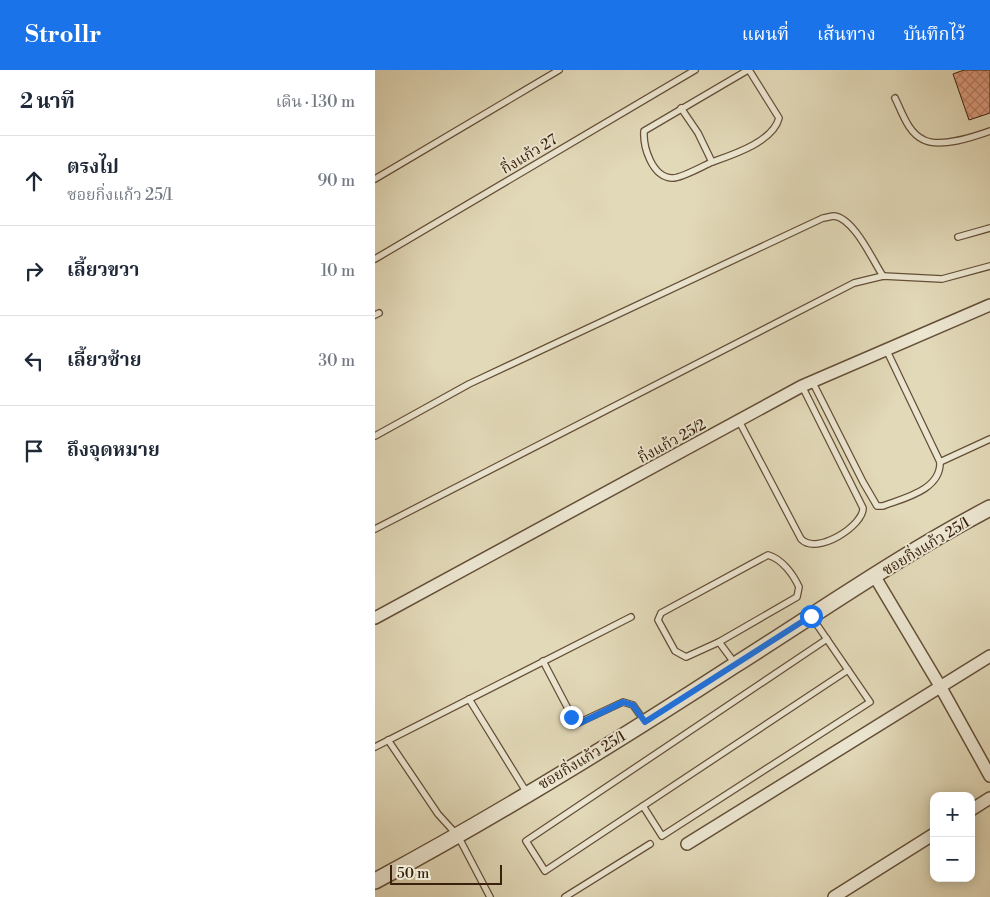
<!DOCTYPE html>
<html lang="th">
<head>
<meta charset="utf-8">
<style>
	body { margin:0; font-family:"Libre Bodoni","Noto Serif Thai",serif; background:#f6f6f7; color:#1f2937 }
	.controls { position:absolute; right:15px; bottom:15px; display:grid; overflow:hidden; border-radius:10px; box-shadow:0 2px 12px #0003 }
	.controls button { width:45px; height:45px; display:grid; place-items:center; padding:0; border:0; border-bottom:1px solid #e0e1e3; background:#fff; color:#1f2937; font:25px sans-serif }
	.scale { position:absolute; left:15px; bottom:12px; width:112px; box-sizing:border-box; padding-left:5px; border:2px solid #3a210d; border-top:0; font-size:14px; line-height:18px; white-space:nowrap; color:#3a210d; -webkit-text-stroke:4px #ece6d1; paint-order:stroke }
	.stop { position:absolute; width:15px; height:15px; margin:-11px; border:4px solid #1a73e8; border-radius:50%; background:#fff }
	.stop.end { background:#1a73e8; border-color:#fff; box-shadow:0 1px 5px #0008 }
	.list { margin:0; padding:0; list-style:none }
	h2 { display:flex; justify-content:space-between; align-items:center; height:65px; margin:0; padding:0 20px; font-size:21px }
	h2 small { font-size:16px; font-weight:400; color:#747a83 }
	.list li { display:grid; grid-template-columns:32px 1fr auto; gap:15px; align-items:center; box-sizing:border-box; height:90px; padding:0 20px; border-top:1px solid #e0e1e3 }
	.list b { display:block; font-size:19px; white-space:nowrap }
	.list p { margin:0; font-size:16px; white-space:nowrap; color:#747a83 }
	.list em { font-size:16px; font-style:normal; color:#747a83 }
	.icon { flex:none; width:28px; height:28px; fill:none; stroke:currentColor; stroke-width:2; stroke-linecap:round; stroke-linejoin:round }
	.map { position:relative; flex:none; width:615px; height:827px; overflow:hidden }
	header { display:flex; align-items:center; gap:30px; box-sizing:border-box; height:70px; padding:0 25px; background:#1a73e8; color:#fff }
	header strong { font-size:24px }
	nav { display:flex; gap:28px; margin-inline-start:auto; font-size:18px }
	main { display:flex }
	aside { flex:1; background:#fff }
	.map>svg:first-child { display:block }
	.building { fill:url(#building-cross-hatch); stroke:#3a210d }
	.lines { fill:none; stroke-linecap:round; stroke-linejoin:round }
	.service-casing { stroke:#644f38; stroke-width:8 }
	.minor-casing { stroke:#644f38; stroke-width:14 }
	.tertiary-casing { stroke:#644f38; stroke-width:18 }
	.service { stroke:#ece6d1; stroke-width:5.5 }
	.minor { stroke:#ece6d1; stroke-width:11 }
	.tertiary { stroke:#ece6d1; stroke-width:15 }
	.route { stroke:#1a73e8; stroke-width:6 }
	.labels { text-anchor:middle; stroke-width:4; stroke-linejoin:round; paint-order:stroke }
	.street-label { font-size:15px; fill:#3a210d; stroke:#ece6d1 }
</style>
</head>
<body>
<header>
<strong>Strollr</strong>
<nav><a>แผนที่</a><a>เส้นทาง</a><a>บันทึกไว้</a></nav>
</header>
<main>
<aside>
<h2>2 นาที<small>เดิน · 130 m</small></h2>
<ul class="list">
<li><svg class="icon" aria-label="ahead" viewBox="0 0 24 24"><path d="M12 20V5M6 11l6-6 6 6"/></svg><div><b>ตรงไป</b><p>ซอยกิ่งแก้ว 25/1</p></div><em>90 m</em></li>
<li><svg class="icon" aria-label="right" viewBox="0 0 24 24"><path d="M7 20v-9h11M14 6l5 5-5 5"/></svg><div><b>เลี้ยวขวา</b></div><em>10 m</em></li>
<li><svg class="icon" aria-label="left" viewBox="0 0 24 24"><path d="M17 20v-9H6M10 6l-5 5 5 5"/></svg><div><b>เลี้ยวซ้าย</b></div><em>30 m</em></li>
<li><svg class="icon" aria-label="arrive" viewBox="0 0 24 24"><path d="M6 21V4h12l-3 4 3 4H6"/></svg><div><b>ถึงจุดหมาย</b></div></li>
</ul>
</aside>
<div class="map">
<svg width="615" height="827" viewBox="0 0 615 827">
	<defs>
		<pattern id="building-cross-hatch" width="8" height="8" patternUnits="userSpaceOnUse" patternTransform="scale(1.25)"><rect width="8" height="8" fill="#e19f82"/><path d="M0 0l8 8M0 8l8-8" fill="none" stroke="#b78169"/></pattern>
	</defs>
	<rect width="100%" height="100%" fill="#e2d9b8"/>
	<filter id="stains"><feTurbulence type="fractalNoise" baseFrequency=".004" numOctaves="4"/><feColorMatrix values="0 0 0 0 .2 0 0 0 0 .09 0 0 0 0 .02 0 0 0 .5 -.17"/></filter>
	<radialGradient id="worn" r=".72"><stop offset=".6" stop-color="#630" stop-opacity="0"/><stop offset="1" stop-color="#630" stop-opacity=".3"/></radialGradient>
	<polygon class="building" points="589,0 615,0 615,43 594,50 578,4"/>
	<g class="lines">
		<g class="service-casing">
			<g id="service">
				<path d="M520,28C527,42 533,63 549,70C566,78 598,67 615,61"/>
				<path d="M306,38L323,63L337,92C357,85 398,72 404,48L374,0"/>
				<path d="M337,92C328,96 305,109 297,108C277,107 268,77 269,61L373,0"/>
				<polyline points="0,109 184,0"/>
				<polyline points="583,167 615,158"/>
				<polyline points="0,189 320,0"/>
				<polyline points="0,245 4,243"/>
				<path d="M437,311L488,412L502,436H508C529,428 566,420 565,392L511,279"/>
				<path d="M364,351L426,469C442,486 489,455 488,438L427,316"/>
				<path d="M0,366L94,314L448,148C451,148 456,146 459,146C479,148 498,191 508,206"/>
				<polyline points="565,392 615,369"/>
				<polyline points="0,459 479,213 508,206 567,209 615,196"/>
				<path d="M393,485C407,489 418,504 424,517L422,527L344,572L311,587L300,581L283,550L286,543Z"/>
				<polyline points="452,569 151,771 170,801 473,600"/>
				<polyline points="344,572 361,595"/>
				<polyline points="168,591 201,654 248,632 258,635 270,652"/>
				<polyline points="94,629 152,723"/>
				<polyline points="13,670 63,744 83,766 115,827"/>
				<polyline points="0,677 256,547"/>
				<polyline points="268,736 287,766 495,632 436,546"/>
				<polyline points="190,827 275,774"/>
			</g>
		</g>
		<g class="minor-casing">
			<g id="minor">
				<polyline points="500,507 565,616 615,706"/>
				<polyline points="0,548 427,316 615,235"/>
				<polyline points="596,740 615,728"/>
				<polyline points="312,774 615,586"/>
				<polyline points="459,827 559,764"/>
			</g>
		</g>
		<g class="tertiary-casing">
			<path id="tertiary" d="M0,811C123,745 243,671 360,595C444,542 527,484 615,438"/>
		</g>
		<use href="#service" class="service"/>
		<use href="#minor" class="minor"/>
		<use href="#tertiary" class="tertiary"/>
	</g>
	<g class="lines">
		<polyline class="route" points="196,647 203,654 248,632 258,635 270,652 436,546"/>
	</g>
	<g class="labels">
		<g class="street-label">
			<text transform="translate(154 84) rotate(-31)" y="5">กิ่งแก้ว 27</text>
			<text transform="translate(297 371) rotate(-29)" y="5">กิ่งแก้ว 25/2</text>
			<text transform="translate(551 476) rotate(-31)" y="5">ซอยกิ่งแก้ว 25/1</text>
			<text transform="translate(207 690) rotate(-31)" y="5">ซอยกิ่งแก้ว 25/1</text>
		</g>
	</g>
	<rect width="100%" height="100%" filter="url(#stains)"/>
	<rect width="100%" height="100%" fill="url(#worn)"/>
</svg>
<div class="controls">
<button>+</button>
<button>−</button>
</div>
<div class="scale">50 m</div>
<div class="stop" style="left:436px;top:546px"></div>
<div class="stop end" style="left:196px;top:647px"></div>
</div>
</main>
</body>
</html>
